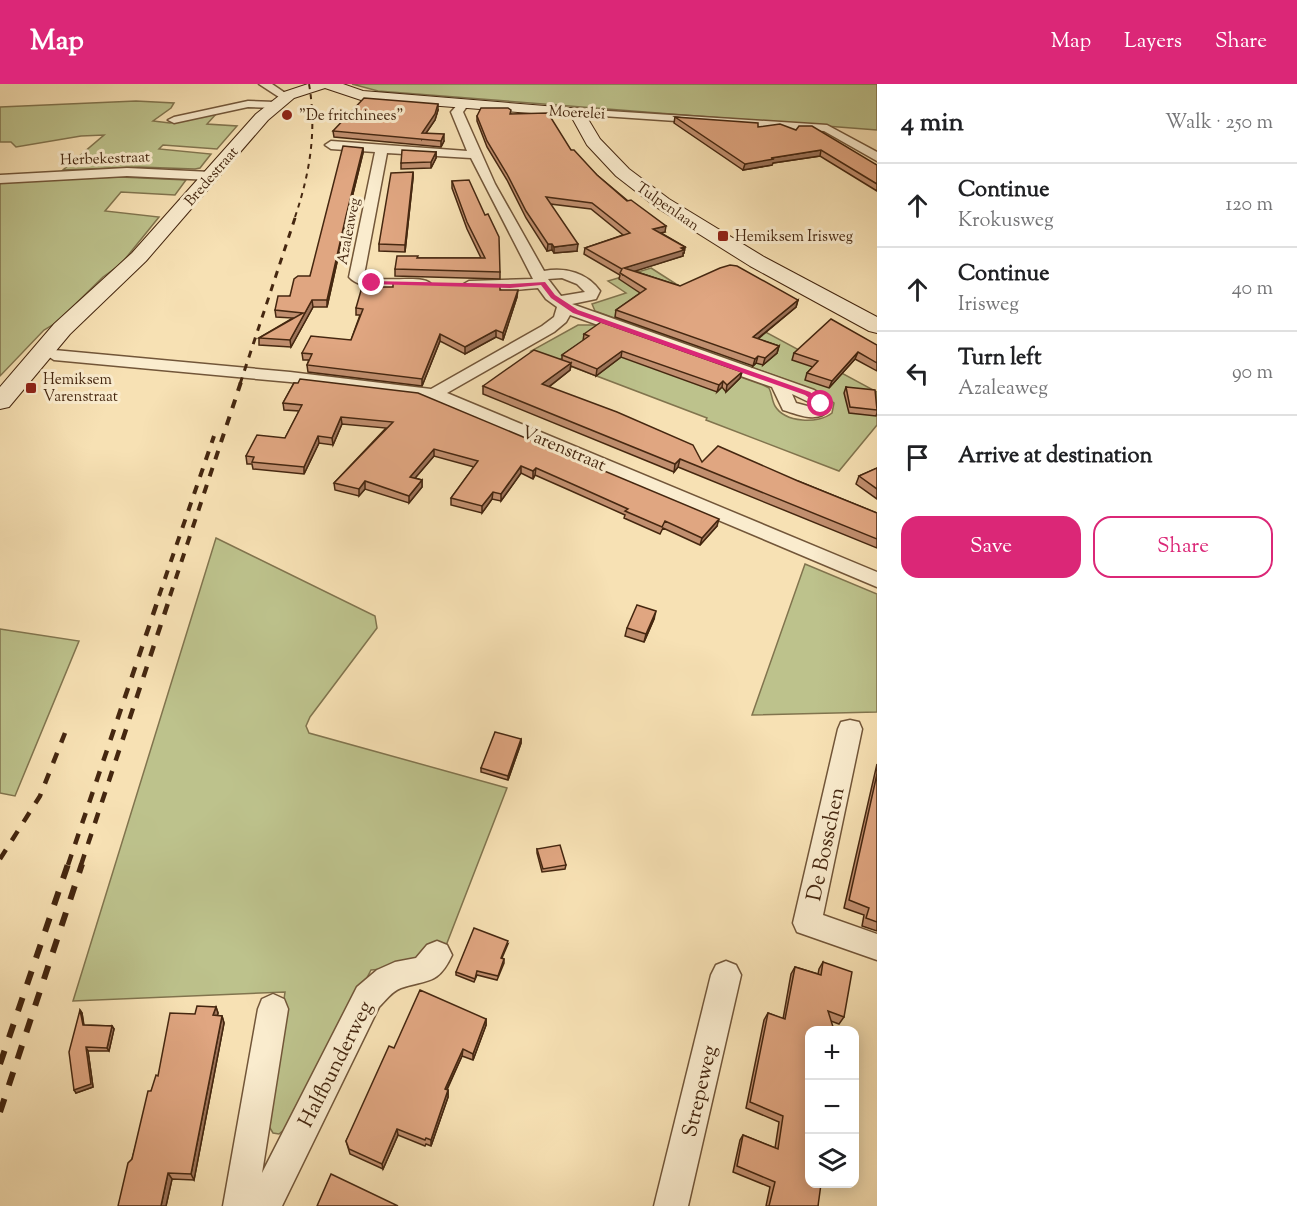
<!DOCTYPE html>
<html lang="en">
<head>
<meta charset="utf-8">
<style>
	body { margin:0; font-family:"Sorts Mill Goudy",serif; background:#f6f6f6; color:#202124 }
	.controls { position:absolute; right:18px; bottom:18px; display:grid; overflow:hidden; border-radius:12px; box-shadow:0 3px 15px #0003 }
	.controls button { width:54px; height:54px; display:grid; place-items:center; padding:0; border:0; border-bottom:2px solid #e0e0e0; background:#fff; color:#202124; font:30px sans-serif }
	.stop { position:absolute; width:18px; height:18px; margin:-14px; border:4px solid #db2777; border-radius:50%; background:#fff }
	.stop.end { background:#db2777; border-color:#fff; box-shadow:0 2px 6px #0008 }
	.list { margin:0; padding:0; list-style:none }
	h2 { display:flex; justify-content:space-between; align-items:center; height:78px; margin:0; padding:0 24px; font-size:26px }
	h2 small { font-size:20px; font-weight:400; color:#757577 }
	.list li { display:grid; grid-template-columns:39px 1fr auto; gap:18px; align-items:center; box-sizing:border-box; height:84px; padding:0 24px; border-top:2px solid #e0e0e0 }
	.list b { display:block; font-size:22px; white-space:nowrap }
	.list p { margin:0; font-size:20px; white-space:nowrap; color:#757577 }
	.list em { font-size:20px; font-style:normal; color:#757577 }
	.actions { display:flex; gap:12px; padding:18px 24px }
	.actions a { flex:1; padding:14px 0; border:2px solid #db2777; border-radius:18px; text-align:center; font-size:21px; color:#db2777 }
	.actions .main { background:#db2777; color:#fff }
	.icon { flex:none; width:33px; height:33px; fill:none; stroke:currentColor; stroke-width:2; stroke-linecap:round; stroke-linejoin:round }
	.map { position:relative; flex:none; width:877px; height:1122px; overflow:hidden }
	header { display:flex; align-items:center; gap:36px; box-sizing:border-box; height:84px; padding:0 30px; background:#db2777; color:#fff }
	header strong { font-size:28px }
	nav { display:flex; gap:33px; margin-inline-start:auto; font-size:21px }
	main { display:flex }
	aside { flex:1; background:#fff }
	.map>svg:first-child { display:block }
	.green { fill:#bdc28c; stroke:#81744e; stroke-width:1.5 }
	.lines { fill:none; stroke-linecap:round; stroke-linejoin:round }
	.street-casing { stroke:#725639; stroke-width:3 }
	.secondary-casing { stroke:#452710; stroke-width:2 }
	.street { fill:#faecce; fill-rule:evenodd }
	.secondary { fill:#faecce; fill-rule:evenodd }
	.rail-far4 { stroke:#452710; stroke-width:2; stroke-dasharray:5 5; stroke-linecap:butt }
	.rail-far3 { stroke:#452710; stroke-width:3; stroke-dasharray:7 7; stroke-linecap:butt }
	.rail-far2 { stroke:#452710; stroke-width:4; stroke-dasharray:9 9; stroke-linecap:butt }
	.rail-far1 { stroke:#452710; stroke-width:4.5; stroke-dasharray:11 11; stroke-linecap:butt }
	.rail { stroke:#452710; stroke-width:6; stroke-dasharray:14 14; stroke-linecap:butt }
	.wall { fill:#c18f6f; stroke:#452710; stroke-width:1.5 }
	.shaded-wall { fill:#9d745a; stroke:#452710; stroke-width:1.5 }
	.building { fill:#e0a681; stroke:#452710; stroke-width:1.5 }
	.route { fill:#db2777 }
	.poi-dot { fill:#8f2418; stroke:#faecce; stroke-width:2 }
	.labels { text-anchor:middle; stroke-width:6; stroke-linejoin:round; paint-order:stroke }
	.far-street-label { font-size:15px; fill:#452710; stroke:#faecce }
	.far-poi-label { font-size:15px; fill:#452710; stroke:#faecce; text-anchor:start }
	.street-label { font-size:18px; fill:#452710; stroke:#faecce }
	.near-street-label { font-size:21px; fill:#452710; stroke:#faecce }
</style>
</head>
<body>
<header>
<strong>Map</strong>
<nav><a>Map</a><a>Layers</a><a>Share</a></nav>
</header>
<main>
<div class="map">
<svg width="877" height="1122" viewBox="0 0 877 1122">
	<rect width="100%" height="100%" fill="#f7e1b4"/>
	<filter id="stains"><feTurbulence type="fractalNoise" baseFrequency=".00333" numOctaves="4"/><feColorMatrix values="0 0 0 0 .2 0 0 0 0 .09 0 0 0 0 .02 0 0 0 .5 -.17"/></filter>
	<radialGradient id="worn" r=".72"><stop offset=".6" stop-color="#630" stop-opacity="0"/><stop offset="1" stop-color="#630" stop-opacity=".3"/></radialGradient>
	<g class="green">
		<polygon points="352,0 877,0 877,46 378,7"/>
		<polygon points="136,17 174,19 171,24 153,37 170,39 217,29 207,40 237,42 217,65 163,61 159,65 211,70 200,84 195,85 139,83 63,86 104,51 81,52 16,63 11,58 0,58 0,23"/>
		<polygon points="120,93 186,96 175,111 121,108 105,127 159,133 121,180 103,193 56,239 44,246 0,292 0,97"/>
		<path d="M651,184L676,200L877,308V341L839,387L706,336L707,334L531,267L578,241H595L763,301L769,304C772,310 772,317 775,322C785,339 819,340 832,329L834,319L820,308L595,227L592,220L626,209L608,197Z"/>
		<polygon points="216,454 375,532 377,544 310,633 306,642 309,649 507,704 440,877 420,882 371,886 292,1039 279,1050 273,1049 267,1039 285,908 73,917"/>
		<polygon points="805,480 877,510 877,628 752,631"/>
		<polygon points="0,545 79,557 15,712 0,709"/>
	</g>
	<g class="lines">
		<g class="street-casing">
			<g id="street">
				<polygon points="259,0 272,0 291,13 286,16 282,15"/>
				<polygon points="248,17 275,18 280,21 275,24 248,23 174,39 168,36 174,33"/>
				<path d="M463,18L468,21L463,28L495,100L544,187C566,183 587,189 600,207L596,215L572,220L814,306L825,313L829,326C817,340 797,330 783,326L772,303L570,231L566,238L554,248L447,309L877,488V503L431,315L290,298L54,276L46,271L54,266L290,288L431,305L542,242L554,233L557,223L546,215L538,204C523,205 472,212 462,201L469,197L533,195L471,74L387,69L364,191C381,201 421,189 431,200L429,203C411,208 362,208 349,193L375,68L331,65L325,61L331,57L467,67L451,28L459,19ZM562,194L577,200L585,208L561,212L548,195ZM792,310L811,319V323L796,319Z"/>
				<polygon points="577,25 827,41 877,68 877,77 824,47 573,30 573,26"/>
				<polygon points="127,84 211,88 217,92 211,96 127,92 0,99 0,91"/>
				<polygon points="850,636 859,638 862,645 823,831 877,850 877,876 797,848 793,839 838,645 841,638"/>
				<path d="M437,857L447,861L452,871C438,901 428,895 401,904C392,907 385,917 379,923L282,1122H223L258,925L262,915L273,910L284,915L288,925L262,1089L357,903L377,886L395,878L416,874L427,861Z"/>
				<polygon points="726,877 736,881 741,891 688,1122 654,1122 711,891 716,881"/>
			</g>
		</g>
		<g class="secondary-casing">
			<polygon id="secondary" points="308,0 343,0 363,7 582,25 600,55 629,85 669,115 764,173 877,233 877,249 869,247 750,182 656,123 616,92 587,61 571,32 361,16 325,4 294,14 268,36 146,177 70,250 9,323 0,325 0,303 54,240 132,169 256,30 284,8"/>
		</g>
		<use href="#street" class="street"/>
		<use href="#secondary" class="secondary"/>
		<path class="rail-far4" d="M295,133C310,89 317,46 309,0"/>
		<polyline class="rail-far3" points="240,300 296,131"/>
		<g class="rail-far2">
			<polyline points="159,512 214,352"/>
			<polyline points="170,512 241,298"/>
		</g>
		<g class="rail-far1">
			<polyline points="0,775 40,712 65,649"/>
			<polyline points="68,781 160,510"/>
			<polyline points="81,781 171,510"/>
		</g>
		<g class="rail">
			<polyline points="0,980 68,780"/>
			<polyline points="0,1028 82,780"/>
		</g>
	</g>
	<g class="wall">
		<polygon points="438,26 435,36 426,49 444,57 441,63 334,53 333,47"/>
		<polygon points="511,30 571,66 597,91 665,148 661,149 685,163 684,169 683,169 683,172 634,187 680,202 798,216 796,223 758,255 779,262 777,269 763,281 756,279 753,282 615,233 616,226 640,209 619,195 620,191 584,170 585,164 623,151 591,125 550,120 577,167 554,169 552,166 547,167 526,134 507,96 487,63 477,37 477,32"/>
		<polygon points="675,33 758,43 877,81 877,107 820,72 773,79 772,81 743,86 674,39"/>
		<polygon points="363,64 363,69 346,138 327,223 313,223 291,263 259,261 259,254 293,234 276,233 275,226 310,192"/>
		<polygon points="436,68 436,74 431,84 401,85 401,79"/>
		<polygon points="413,88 413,94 405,168 379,167 379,160"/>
		<polygon points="452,97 500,188 500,195 395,192 395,185 418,174 481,174 467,145 452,104"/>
		<polygon points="500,206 517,213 503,256 496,253 465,270 440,257 422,302 308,288 307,281 309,276 303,276 302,269 351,256 360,231 356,231 356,224"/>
		<polygon points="584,250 742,288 740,294 726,308 722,303 717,308 621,273 596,292 571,282 570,286 549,303 702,378 798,397 877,429 877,464 678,383 674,388 483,310 483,302 562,275 562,271 583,257"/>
		<polygon points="877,261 877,287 855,275 829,304 805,296 807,289 813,283 792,276 794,269"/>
		<polygon points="294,299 717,442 700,461 663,444 660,450 624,434 625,431 569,406 535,391 533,395 521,389 501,417 492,415 482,429 451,421 451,414 474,383 434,372 415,394 422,396 422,403 409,419 365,405 359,412 335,406 334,399 386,344 342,340 333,361 319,359 304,390 253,385 252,380 247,380 246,372 285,354 299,327 284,326 283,319"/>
		<polygon points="846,303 877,320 877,329 876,332 849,329 844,309"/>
		<polygon points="877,384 877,415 856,400 859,392"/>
		<polygon points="654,535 644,558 625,552 627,544"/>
		<polygon points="521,655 521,659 508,696 481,688 481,684"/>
		<polygon points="877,680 877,847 862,842 864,831 844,824"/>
		<polygon points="537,765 566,781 565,785 542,788 537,769"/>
		<polygon points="508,860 502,874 504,875 504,879 497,896 477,891 474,898 456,891 456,888"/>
		<polygon points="823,878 844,933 839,940 831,937 810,946 818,1122 766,1122 770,1103 733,1088 740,1056 743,1051 775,1064 779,1038 746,1024 764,936 768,929 783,935 791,890 795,883 818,890 819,885"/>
		<polygon points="216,923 218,929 217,932 222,932 224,939 194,1096 172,1095 166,1122 132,1075 151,1007 158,992 195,930"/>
		<polygon points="80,926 82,929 84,941 112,942 114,945 109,967 88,967 93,1003 76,1009"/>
		<polygon points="486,935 486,941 473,976 462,972 447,1006 448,1006 448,1013 431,1062 426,1060 425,1062 398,1051 383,1085 350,1070 346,1057 394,964"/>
	</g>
	<g class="shaded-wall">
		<polygon points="438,20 438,26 435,36 422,55 422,49"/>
		<polygon points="444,50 444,57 441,63 441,57"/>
		<polygon points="363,64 363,69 346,138 327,223 327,216 346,132"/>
		<polygon points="821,66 820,72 773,79 772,81 743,86 745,80 771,74"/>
		<polygon points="436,68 436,74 431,84 431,78"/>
		<polygon points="413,88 413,94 405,168 405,161"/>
		<polygon points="666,142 665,148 652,151 653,145"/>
		<polygon points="548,160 552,160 552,166 547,167"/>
		<polygon points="578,160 577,167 554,169 554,163"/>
		<polygon points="685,163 684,169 683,169 683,172 623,191 624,184"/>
		<polygon points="518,206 517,213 503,256 503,249"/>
		<polygon points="312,216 313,223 291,263 290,256"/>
		<polygon points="798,216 796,223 751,260 753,253"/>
		<polygon points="496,246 496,253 465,270 465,263"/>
		<polygon points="440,250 440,257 422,302 422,295"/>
		<polygon points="779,262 777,269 763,281 765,274"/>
		<polygon points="622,267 621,273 596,292 597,285"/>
		<polygon points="858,268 855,275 829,304 832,297"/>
		<polygon points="758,272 756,279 753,282 755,275"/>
		<polygon points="571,279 570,286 542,308 542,300"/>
		<polygon points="742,288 740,294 726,308 727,301"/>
		<polygon points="723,297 722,303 717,308 719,301"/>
		<polygon points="341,333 342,340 333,361 332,354"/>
		<polygon points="318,352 319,359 304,390 304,383"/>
		<polygon points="434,365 434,372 410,400 410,393"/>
		<polygon points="680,375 678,383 674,388 675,380"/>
		<polygon points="521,382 521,389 501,417 501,410"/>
		<polygon points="536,384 535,391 533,395 533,387"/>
		<polygon points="422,396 422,403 409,419 409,412"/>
		<polygon points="365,397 365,405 359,412 359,405"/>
		<polygon points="493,408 492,415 482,429 482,422"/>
		<polygon points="719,435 717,442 700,461 702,454"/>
		<polygon points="656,527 654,535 644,558 646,550"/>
		<polygon points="521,655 521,659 508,696 508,692"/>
		<polygon points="216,923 218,929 216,938 213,931"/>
		<polygon points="80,926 82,929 84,944 83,941"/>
		<polygon points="222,932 224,939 194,1096 191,1090"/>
		<polygon points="486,935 486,941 473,976 473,970"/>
		<polygon points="112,942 114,945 109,967 107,964"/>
		<polygon points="86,963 88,967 93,1003 76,1009 74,1006"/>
		<polygon points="463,965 462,972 444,1011 445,1005"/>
		<polygon points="448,1006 448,1013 431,1062 431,1056"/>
		<polygon points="397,1045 398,1051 383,1085 382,1080"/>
		<polygon points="168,1089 172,1095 166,1122 161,1122"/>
	</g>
	<g class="building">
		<polygon points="364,14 438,20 435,30 422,49 444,50 441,57 333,47"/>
		<polygon points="481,24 508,24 511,26 510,30 548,29 571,66 574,66 597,91 627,117 631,116 666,142 653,145 685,163 681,164 684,166 624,184 680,202 720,184 730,181 737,182 798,216 753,253 779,262 765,274 758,272 755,275 616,226 646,205 620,189 622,185 585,164 630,149 592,119 546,113 578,160 554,163 552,160 548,160 526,127 507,90 487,57 477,32"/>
		<polygon points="675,33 758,39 758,43 780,40 796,46 799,42 812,42 877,81 877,100 821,66 771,74 774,75 745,80"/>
		<polygon points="343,62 363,64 346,132 327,216 312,216 290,256 259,254 303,229 275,226 278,212 290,212 294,195 298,192 310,192"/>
		<polygon points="402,66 436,68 431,78 401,79"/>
		<polygon points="413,88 405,161 379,160 391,89"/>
		<polygon points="469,96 485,131 488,130 499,153 500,188 395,185 397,172 418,172 417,174 485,174 467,138 452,97"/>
		<polygon points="393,199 500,201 500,206 518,206 503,249 496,246 465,263 440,250 422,295 307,281 312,270 302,269 311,252 351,256 363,225 356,224 362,203 393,203"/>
		<polygon points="831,235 877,261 877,279 858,268 832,297 807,289 818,277 794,269"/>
		<polygon points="601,238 742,288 727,301 723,297 719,301 622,267 597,285 562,271 589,252 584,250"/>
		<polygon points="534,266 571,279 542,300 617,328 693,361 702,378 718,362 798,397 877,429 877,455 680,375 675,380 483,302"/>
		<polygon points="300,295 418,309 719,435 702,454 665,437 662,443 625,427 628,425 570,399 536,384 533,387 521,382 501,410 493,408 482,422 451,414 478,377 434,365 410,393 422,396 409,412 365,397 359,405 334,399 393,338 341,333 332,354 318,352 304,383 252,378 254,373 246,372 257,351 285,354 302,321 283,319 294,299 298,299"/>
		<polygon points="846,303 875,306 877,326 850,323"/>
		<polygon points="877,384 877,405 859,392"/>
		<polygon points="637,521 656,527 646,550 627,544"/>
		<polygon points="495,648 521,655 508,692 481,684"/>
		<polygon points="877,690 877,838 866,834 869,824 849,816"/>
		<polygon points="560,761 566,781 543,785 537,765"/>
		<polygon points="474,844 508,857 501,874 504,875 498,892 477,887 475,895 456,888"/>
		<polygon points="823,878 852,888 844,933 828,927 834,946 810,946 810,1100 821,1100 818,1122 769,1122 775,1098 737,1082 743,1051 778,1065 783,1032 750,1018 768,929 785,935 795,883 821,891"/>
		<polygon points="420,906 486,935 473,970 463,965 445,1005 448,1006 431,1056 426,1054 425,1056 397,1045 382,1080 349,1065 346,1057 389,962 394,964"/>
		<polygon points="197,922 216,923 213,931 222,932 191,1090 168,1089 161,1122 118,1122 128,1079 132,1075 148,1007 151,1007 156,991 158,992 170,929 195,930"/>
		<polygon points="80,926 83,941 112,942 107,964 86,963 91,1000 74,1006 69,968"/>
		<polygon points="331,1090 398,1122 317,1122"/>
	</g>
	<polygon class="route" points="372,197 510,200 545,198 555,211 578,226 810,308 825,320 819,321 805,311 573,229 551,214 541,201 510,204 370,200"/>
	<g class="poi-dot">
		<circle cx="287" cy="31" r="6"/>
		<rect x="717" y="146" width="12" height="12" rx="3"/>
		<rect x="25" y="298" width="12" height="12" rx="3"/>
	</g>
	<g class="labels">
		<g class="far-street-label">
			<text transform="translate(577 28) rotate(3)" y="5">Moerelei</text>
			<text transform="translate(105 74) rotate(-2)" y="5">Herbekestraat</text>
			<text transform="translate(211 92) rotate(-49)" y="5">Bredestraat</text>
			<text transform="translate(668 122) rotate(35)" y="5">Tulpenlaan</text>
			<text transform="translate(348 147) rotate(-79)" y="5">Azaleaweg</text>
		</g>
		<g class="far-poi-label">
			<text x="299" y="36">"De fritchinees"</text>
			<text x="735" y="157">Hemiksem Irisweg</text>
			<text x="43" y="300">Hemiksem<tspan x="43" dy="17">Varenstraat</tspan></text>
		</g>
		<g class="street-label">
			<text transform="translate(564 364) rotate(23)" y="6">Varenstraat</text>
		</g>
		<g class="near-street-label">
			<text transform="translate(825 760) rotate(-78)" y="7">De Bosschen</text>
			<text transform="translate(335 980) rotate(-63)" y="7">Halfbunderweg</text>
			<text transform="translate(699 1007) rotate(-77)" y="7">Strepeweg</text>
		</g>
	</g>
	<rect width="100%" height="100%" filter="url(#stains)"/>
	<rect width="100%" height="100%" fill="url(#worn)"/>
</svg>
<div class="controls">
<button>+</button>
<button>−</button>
<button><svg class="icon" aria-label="layers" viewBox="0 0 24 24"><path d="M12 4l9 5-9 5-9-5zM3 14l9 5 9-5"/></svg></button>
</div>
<div class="stop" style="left:821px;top:320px"></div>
<div class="stop end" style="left:372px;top:199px"></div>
</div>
<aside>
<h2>4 min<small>Walk · 250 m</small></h2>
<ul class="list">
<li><svg class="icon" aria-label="ahead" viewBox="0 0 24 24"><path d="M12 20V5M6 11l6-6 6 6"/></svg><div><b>Continue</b><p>Krokusweg</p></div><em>120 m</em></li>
<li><svg class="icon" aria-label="ahead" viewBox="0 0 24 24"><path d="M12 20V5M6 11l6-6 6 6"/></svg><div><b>Continue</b><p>Irisweg</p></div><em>40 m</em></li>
<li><svg class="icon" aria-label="left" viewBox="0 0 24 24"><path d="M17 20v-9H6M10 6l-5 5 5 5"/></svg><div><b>Turn left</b><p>Azaleaweg</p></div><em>90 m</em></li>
<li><svg class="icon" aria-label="arrive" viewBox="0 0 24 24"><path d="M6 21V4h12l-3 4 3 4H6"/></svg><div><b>Arrive at destination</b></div></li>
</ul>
<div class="actions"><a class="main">Save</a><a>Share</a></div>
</aside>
</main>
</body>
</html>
